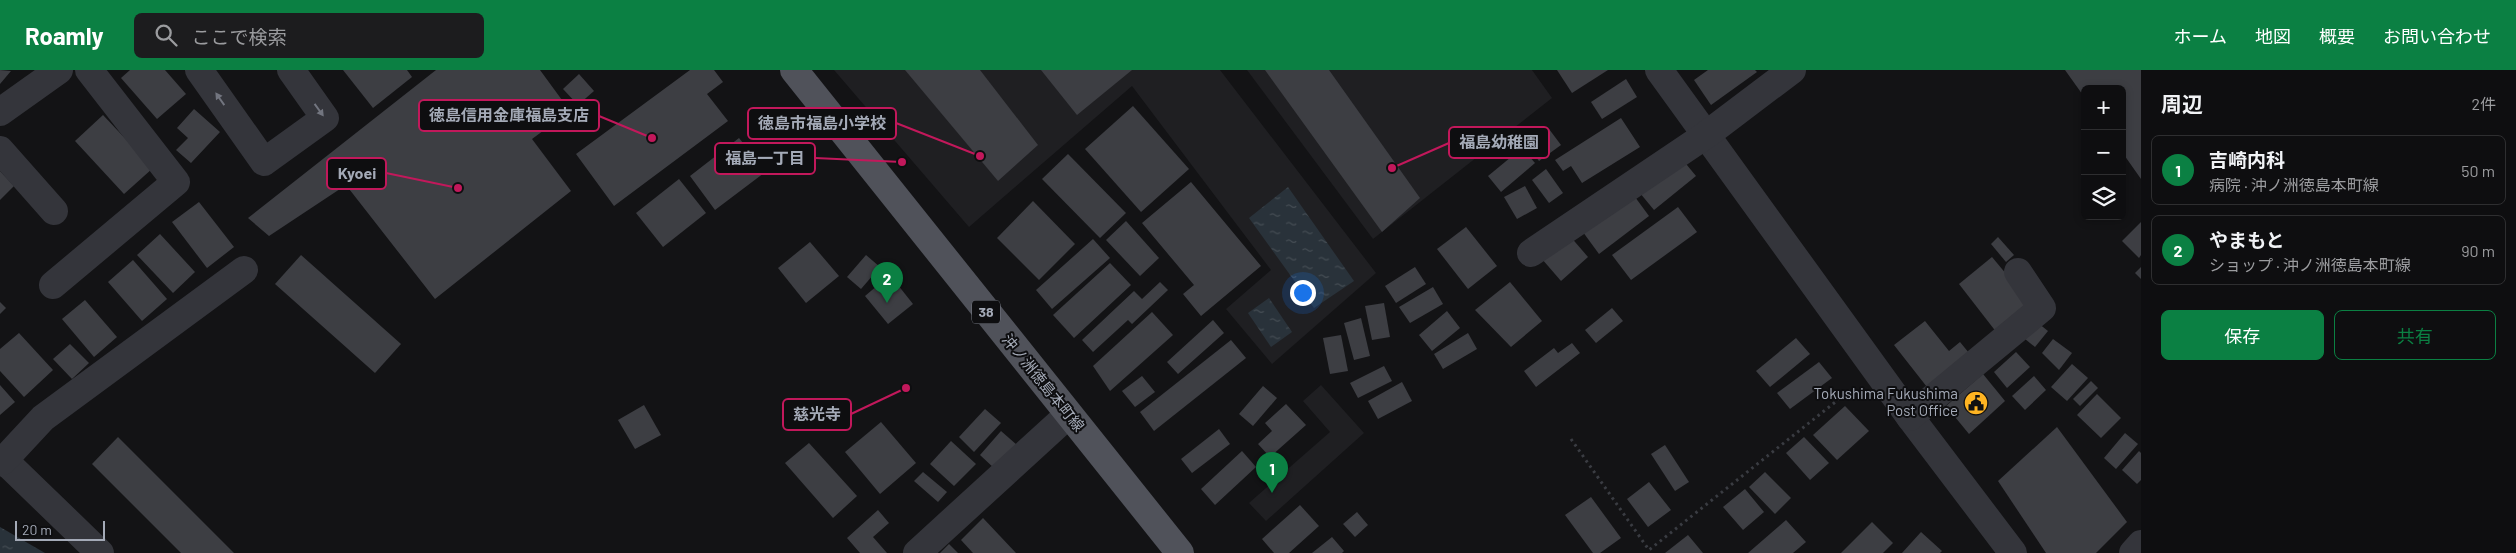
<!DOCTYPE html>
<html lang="ja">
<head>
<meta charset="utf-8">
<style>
	body { margin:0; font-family:Barlow,"Noto Sans JP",sans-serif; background:#1c1c1e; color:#f1f3f6 }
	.controls { position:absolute; right:15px; top:15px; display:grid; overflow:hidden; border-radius:8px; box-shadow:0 2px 8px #0003 }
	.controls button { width:45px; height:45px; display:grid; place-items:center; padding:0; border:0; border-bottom:1px solid #2e2e30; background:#0e0e10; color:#f1f3f6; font:25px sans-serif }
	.scale { position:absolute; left:15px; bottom:12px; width:90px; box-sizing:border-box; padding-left:5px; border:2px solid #a4aab7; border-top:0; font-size:14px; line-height:18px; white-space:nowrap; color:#a4aab7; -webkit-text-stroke:4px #0e0e10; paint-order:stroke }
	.you { position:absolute; left:1302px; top:222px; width:18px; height:18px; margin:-12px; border:4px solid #fff; border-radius:50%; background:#1a73e8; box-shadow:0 0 0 8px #1a73e833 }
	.badge { display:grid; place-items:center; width:32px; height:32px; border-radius:50%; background:#0b8043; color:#fff; font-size:16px; font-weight:700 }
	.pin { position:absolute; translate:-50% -41px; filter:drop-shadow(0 1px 2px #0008) }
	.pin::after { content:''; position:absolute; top:26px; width:18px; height:15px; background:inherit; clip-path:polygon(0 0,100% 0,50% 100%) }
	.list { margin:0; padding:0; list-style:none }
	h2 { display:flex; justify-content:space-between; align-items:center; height:65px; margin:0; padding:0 20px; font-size:21px }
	h2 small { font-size:16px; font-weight:400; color:#9b9c9f }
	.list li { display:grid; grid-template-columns:32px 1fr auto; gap:15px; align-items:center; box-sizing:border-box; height:70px; margin:0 10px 10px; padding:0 10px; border:1px solid #2e2e30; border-radius:8px }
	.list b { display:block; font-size:19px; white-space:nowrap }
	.list p { margin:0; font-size:16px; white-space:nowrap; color:#9b9c9f }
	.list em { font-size:16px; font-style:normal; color:#9b9c9f }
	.actions { display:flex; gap:10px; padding:15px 20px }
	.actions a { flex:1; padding:11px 0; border:1px solid #0b8043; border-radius:8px; text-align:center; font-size:18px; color:#0b8043 }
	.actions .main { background:#0b8043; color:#fff }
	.icon { flex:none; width:28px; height:28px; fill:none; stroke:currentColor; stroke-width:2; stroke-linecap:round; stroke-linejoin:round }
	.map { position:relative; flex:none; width:2141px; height:483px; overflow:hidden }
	header { display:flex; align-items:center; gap:30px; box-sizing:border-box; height:70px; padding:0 25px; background:#0b8043; color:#fff }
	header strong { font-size:24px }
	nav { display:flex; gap:28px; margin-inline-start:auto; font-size:18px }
	.search { width:350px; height:45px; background:#1c1c1e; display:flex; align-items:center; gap:12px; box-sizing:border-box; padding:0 18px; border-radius:8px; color:#9b9c9f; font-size:19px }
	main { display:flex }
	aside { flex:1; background:#0e0e10 }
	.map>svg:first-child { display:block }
	.built { fill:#1f1f22 }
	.water { fill:url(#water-ripples) }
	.building { fill:#3d3e43 }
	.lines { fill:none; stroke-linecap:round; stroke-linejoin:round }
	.path { stroke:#3a3c42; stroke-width:3; stroke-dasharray:2.5 4; stroke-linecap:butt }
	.minor { stroke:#34353b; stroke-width:28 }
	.major { stroke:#50525a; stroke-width:28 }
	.oneway { fill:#72757f }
	.labels { text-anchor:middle; stroke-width:4; stroke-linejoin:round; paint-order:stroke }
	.shield { fill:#0e0e10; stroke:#777b85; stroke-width:1 }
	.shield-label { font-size:14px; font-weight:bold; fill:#a4aab7 }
	.street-label { font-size:15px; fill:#a4aab7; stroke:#0e0e10 }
	.poi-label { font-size:15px; fill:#a4aab7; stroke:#0e0e10; text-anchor:end }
	.leader { fill:none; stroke:#c2185b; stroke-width:2 }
	.callout-dot { fill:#c2185b; stroke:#0e0e10; stroke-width:2 }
	.callout { fill:#0e0e10; stroke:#c2185b; stroke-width:2 }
	.callout-label { font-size:16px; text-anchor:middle; font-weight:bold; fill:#a4aab7 }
</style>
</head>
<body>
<header>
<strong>Roamly</strong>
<div class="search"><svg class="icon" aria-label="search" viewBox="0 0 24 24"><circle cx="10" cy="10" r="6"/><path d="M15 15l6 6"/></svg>ここで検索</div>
<nav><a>ホーム</a><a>地図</a><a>概要</a><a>お問い合わせ</a></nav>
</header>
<main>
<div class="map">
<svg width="2141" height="483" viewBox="0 0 2141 483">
	<defs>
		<pattern id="water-ripples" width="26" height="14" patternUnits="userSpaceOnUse" patternTransform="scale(1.25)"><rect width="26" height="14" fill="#29323a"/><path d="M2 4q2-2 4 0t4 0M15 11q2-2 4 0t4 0" fill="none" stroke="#454d54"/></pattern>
	</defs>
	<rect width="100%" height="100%" fill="#131315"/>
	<g class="built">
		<polygon points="834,0 1220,0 1376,203 1272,294 1226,239 1271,200 1132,16 969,157"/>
		<polygon points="1247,0 1532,0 1552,28 1373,169"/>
		<polygon points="1321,315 1364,363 1266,451 1249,433 1330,362 1303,331"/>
	</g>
	<g class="water">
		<polygon points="1288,117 1354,211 1314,238 1249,148"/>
		<polygon points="1269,228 1292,262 1271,277 1248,243"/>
		<polygon points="0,457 45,483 0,483"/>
	</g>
	<g class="building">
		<polygon points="0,0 11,1 0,14"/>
		<polygon points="130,0 165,0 186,24 157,49 121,8"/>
		<polygon points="343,0 407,0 412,7 373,38"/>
		<polygon points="436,0 540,0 570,41 532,69 571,121 435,229 346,115 269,166 248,148"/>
		<polygon points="690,0 714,0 723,12 707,24 728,51 614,136 576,84"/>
		<polygon points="905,0 980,0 1038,75 998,111"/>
		<polygon points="1041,0 1132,0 1077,45"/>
		<polygon points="1265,0 1329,0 1420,128 1382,162"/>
		<polygon points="1557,0 1608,0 1572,23"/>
		<polygon points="1708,0 1755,0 1757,2 1711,35 1694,10"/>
		<polygon points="2065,0 2141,0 2141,109 2122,82 2122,19 2085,19 2085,28"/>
		<polygon points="579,4 594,21 578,35 563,19"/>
		<polygon points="1626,9 1637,27 1602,49 1591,32"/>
		<polygon points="1133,36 1189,99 1141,142 1085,79"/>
		<polygon points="194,39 220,62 191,93 176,80 188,68 177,58"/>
		<polygon points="103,45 153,98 124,124 75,71"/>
		<polygon points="1621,48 1640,77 1582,113 1571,96 1563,101 1555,90"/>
		<polygon points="1549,59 1561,75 1539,91 1527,74"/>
		<polygon points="739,68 756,89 771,78 780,91 715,140 690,106"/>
		<polygon points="1522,78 1535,93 1501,122 1488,106"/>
		<polygon points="1677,83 1696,106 1654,140 1635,117"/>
		<polygon points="1068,84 1126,143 1100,168 1042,109"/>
		<polygon points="1546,99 1563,123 1549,133 1532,110"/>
		<polygon points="0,101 14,116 0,130"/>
		<polygon points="679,109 706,143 663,177 636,143"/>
		<polygon points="1191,112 1261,196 1201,246 1183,224 1194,215 1142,153"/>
		<polygon points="1525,116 1537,138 1517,149 1504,127"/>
		<polygon points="1635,127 1649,146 1599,184 1580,158"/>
		<polygon points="1033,131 1075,174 1039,210 997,168"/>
		<polygon points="199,132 234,177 207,198 172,152"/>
		<polygon points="1678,137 1697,162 1631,210 1612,185"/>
		<polygon points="1126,151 1159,188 1140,206 1106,170"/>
		<polygon points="2141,152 2141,185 2139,188 2122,171"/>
		<polygon points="1466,157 1497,196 1468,219 1437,179"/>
		<polygon points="160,164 195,202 173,223 137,185"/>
		<polygon points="1569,165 1588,187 1561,211 1542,189"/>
		<polygon points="1998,167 2014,185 2006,192 1991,174"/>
		<polygon points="1093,169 1110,188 1052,239 1036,220"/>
		<polygon points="810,172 839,206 806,233 778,198"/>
		<polygon points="301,185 401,274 375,303 275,214"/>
		<polygon points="866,185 880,197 861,219 847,207"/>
		<polygon points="1992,187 2032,235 1997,263 1959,214"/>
		<polygon points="133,190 167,229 142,251 108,212"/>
		<polygon points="1110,193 1131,215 1074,268 1053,245"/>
		<polygon points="1415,197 1426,214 1396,233 1385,216"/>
		<polygon points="2141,197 2141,209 2135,203"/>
		<polygon points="890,205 913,234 888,254 865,226"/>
		<polygon points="1160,212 1168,220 1132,254 1128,250 1093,282 1082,270 1134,221 1142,229"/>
		<polygon points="1510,212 1542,251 1511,277 1475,240"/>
		<polygon points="1433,217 1443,234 1410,253 1399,237"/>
		<polygon points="85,230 117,267 94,287 62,249"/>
		<polygon points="0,232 6,238 0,244"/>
		<polygon points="1384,233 1390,267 1372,270 1365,236"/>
		<polygon points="1612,238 1623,251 1596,273 1585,260"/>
		<polygon points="1447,241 1460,258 1432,281 1419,265"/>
		<polygon points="1152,242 1173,265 1110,321 1093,296"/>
		<polygon points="1361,248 1370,286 1354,290 1344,253"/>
		<polygon points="1213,250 1224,263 1178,304 1167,292"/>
		<polygon points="1925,251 1949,281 1960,272 1969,283 1927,317 1894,275"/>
		<polygon points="2038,253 2048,261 2035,277 2025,269"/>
		<polygon points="19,263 53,300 24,327 0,301 0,279"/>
		<polygon points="1468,263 1477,279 1443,299 1434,284"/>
		<polygon points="1341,265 1348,301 1330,304 1323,268"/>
		<polygon points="1796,268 1810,284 1770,317 1756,301"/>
		<polygon points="2053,269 2072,283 2059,300 2042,283"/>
		<polygon points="1231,270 1246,288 1154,361 1140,342"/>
		<polygon points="1572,273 1580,283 1536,317 1524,301 1554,278 1558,283"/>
		<polygon points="70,274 89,293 72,309 53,289"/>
		<polygon points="2016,282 2030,297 2007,318 1994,302"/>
		<polygon points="1819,292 1832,308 1790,339 1777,323"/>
		<polygon points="2072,294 2088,308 2067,331 2051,317"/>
		<polygon points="1384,296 1392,311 1358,328 1350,313"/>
		<polygon points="1983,304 2005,331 1969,364 1946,336"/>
		<polygon points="1142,306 1155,322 1135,337 1122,321"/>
		<polygon points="2034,306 2046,320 2025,340 2012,326"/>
		<polygon points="2091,311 2098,318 2080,336 2073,329"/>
		<polygon points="1402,312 1412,331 1378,349 1368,331"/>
		<polygon points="0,315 15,332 0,345"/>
		<polygon points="1263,316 1277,328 1253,356 1239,344"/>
		<polygon points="2097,324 2121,348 2101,368 2077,345"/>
		<polygon points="1286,334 1306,355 1270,387 1258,374 1272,361 1265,353"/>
		<polygon points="644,335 661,365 635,379 618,350"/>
		<polygon points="1845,336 1869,361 1837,390 1813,365"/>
		<polygon points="985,339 1001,353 974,382 959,367"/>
		<polygon points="881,352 916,393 880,424 845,382"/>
		<polygon points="2057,357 2127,452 2096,483 2046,483 1998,411"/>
		<polygon points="1219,359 1230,374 1192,403 1181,389"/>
		<polygon points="1001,361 1017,375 995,399 980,385"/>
		<polygon points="2125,363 2138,374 2116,399 2104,388"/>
		<polygon points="118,367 234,483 181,483 92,394"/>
		<polygon points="1804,367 1829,393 1810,410 1786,383"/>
		<polygon points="951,371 976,394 954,416 930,394"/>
		<polygon points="809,373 857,426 833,448 785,393"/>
		<polygon points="1665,375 1689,412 1675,421 1651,384"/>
		<polygon points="1242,381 1256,397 1215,435 1201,419"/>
		<polygon points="2139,381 2141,383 2141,410 2137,414 2122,400"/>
		<polygon points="923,402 947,422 938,432 914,411"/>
		<polygon points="1765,402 1791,428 1775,444 1749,417"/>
		<polygon points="1649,412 1671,440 1648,457 1627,429"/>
		<polygon points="1745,419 1764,442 1743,460 1723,437"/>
		<polygon points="1591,427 1621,468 1600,483 1593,483 1565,445"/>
		<polygon points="1300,435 1319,456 1289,483 1274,483 1262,469"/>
		<polygon points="878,440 889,453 873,467 887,483 860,483 847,468"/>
		<polygon points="1357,442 1368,455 1355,467 1343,454"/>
		<polygon points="983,448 1016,483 973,483 961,470"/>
		<polygon points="1786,450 1806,472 1793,483 1748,483"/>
		<polygon points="1872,452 1893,473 1883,483 1841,483"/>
		<polygon points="1921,462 1942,481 1940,483 1902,483"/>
		<polygon points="1688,465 1703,483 1665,483"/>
		<polygon points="1332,467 1344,481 1342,483 1312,483"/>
		<polygon points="949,474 958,483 940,483"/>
	</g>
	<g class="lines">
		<polyline class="path" points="1571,369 1649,480 1853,318"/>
		<g class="minor">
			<polyline points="199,0 264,92 325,48 291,0"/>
			<polyline points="1659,0 1910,347 2013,483"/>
			<polyline points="0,42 59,0"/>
			<polyline points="0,80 54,141"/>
			<polyline points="1531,183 1706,65 1792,0"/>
			<polyline points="53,215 176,112 89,0"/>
			<polyline points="1910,347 2042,238 2018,202"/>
			<polyline points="0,390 10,396 100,483"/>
			<polyline points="3,391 43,348 244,200"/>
			<polyline points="917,483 1068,345"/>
			<polyline points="2133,483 2141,474"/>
		</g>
		<polyline class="major" points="794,0 1180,483"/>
	</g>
	<defs><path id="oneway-solid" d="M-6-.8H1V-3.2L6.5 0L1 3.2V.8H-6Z" transform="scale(1.25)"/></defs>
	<g class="oneway">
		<use href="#oneway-solid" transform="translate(220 29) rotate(-125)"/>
		<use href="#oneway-solid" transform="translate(319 40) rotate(54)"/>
	</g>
	<defs>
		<g id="civic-disc" transform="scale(1.25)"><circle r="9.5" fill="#ffb422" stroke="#0e0e10"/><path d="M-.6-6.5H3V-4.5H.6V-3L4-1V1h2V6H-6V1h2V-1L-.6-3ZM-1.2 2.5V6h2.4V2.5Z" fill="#111"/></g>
	</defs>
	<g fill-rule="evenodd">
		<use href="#civic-disc" x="1976" y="333"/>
	</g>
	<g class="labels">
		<rect class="shield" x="972" y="230.5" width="28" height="23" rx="4"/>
		<g class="shield-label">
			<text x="986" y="247">38</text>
		</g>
		<g class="street-label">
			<text transform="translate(1043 313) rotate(51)" y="5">沖ノ洲徳島本町線</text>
		</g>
		<g class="poi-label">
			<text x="1958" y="329">Tokushima Fukushima<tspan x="1958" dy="17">Post Office</tspan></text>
		</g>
	</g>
	<path class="leader" d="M652 68L599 46M980 86L896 53M1392 98L1449 73M902 92L815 88M458 118L386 103M906 318L851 344"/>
	<g class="callout-dot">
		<circle cx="652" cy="68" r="5"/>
		<circle cx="980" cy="86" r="5"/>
		<circle cx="1392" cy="98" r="5"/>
		<circle cx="902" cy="92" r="5"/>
		<circle cx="458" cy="118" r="5"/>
		<circle cx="906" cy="318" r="5"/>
	</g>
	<g class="callout">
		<rect x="419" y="30" width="180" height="31" rx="5"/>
		<rect x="748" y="38" width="148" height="31" rx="5"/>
		<rect x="1449" y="57" width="100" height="31" rx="5"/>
		<rect x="715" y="73" width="100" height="31" rx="5"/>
		<rect x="327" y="88" width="59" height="31" rx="5"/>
		<rect x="783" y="329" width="68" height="31" rx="5"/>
	</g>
	<g class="callout-label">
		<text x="509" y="51">徳島信用金庫福島支店</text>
		<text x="822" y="59">徳島市福島小学校</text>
		<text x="1499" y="78">福島幼稚園</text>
		<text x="765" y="94">福島一丁目</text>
		<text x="357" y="109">Kyoei</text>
		<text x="817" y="350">慈光寺</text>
	</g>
</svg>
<div class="controls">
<button>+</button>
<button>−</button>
<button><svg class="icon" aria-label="layers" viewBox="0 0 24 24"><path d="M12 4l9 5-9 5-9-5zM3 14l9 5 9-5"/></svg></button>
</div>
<div class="scale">20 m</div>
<div class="you"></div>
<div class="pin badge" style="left:1272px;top:423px">1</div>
<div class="pin badge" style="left:887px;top:233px">2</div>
</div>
<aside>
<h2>周辺<small>2件</small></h2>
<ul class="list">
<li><span class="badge">1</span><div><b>吉崎内科</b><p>病院 · 沖ノ洲徳島本町線</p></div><em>50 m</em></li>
<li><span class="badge">2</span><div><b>やまもと</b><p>ショップ · 沖ノ洲徳島本町線</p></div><em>90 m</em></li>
</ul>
<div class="actions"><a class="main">保存</a><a>共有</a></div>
</aside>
</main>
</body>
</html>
